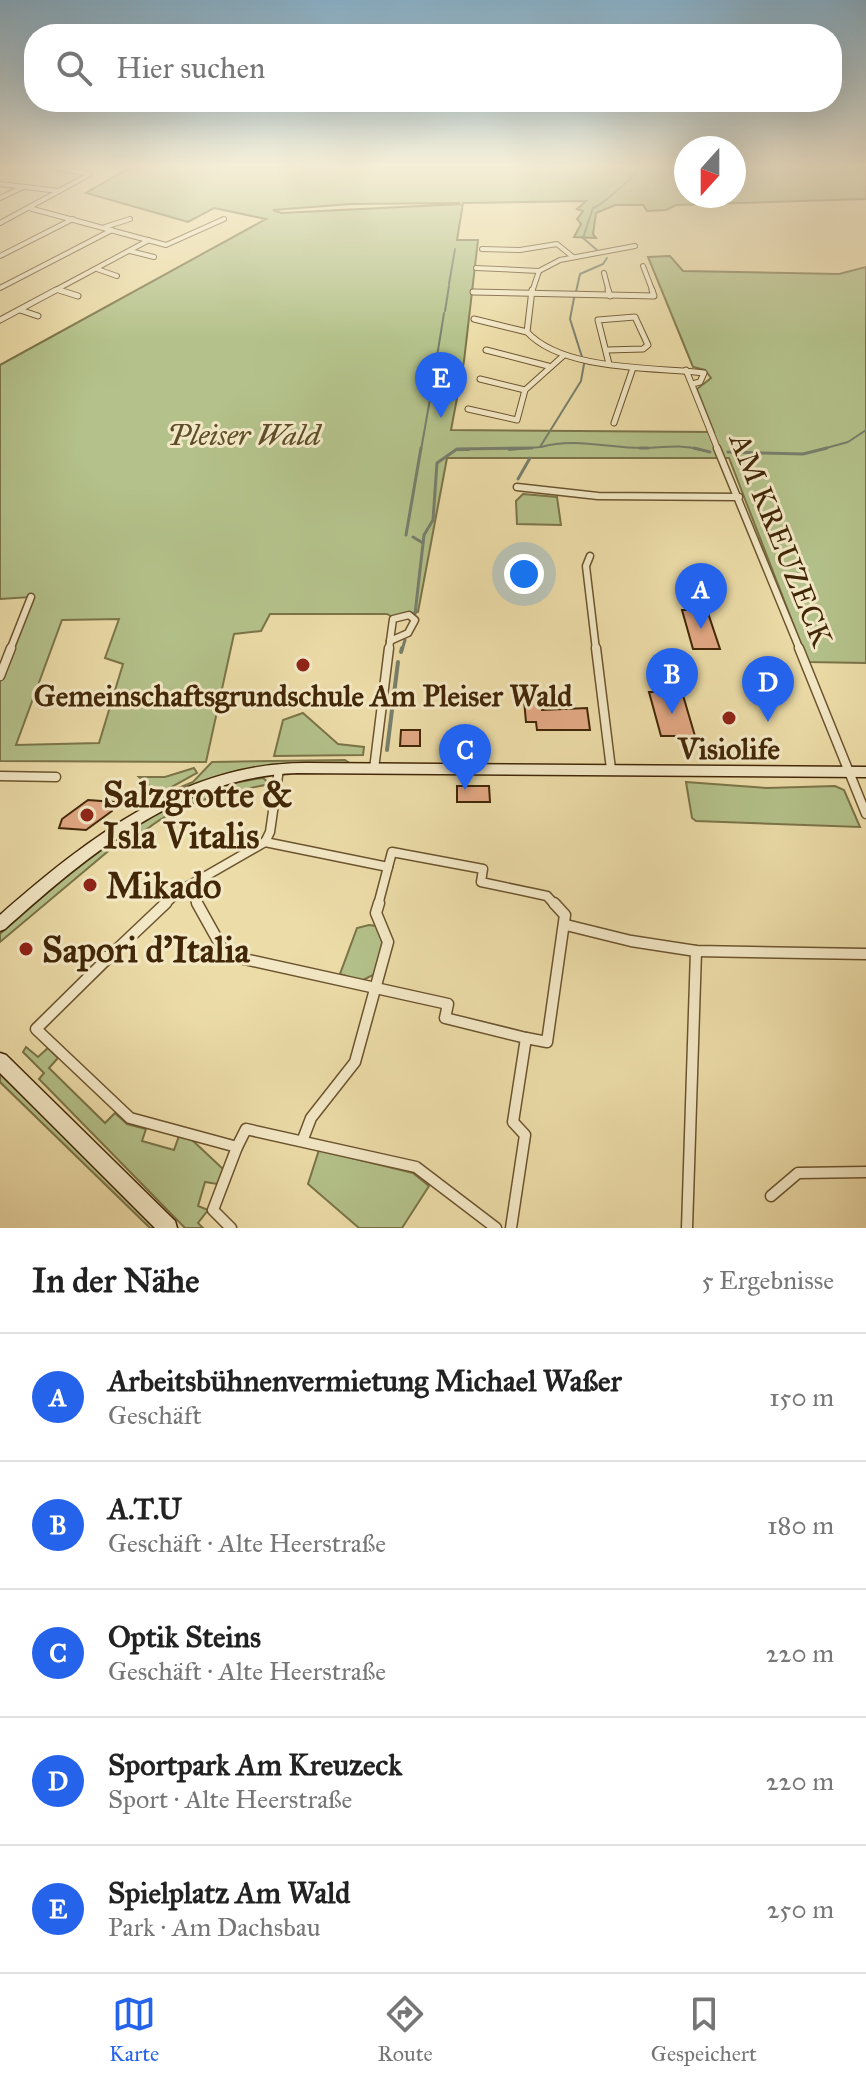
<!DOCTYPE html>
<html lang="de">
<head>
<meta charset="utf-8">
<style>
	body { margin:0; font-family:"IM FELL Great Primer",serif; background:#f2f2f2; color:#222 }
	.compass { position:absolute; left:674px; top:136px; width:72px; height:72px; border-radius:50%; background:#fff; box-shadow:0 8px 32px #0002; rotate:201deg }
	.you { position:absolute; left:524px; top:574px; width:28px; height:28px; margin:-20px; border:6px solid #fff; border-radius:50%; background:#1a73e8; box-shadow:0 0 0 12px #1a73e833 }
	.badge { display:grid; place-items:center; width:52px; height:52px; border-radius:50%; background:#2563eb; color:#fff; font-size:26px; font-weight:700 }
	.pin { position:absolute; translate:-50% -66px; filter:drop-shadow(0 2px 4px #0008) }
	.pin::after { content:''; position:absolute; top:42px; width:28px; height:24px; background:inherit; clip-path:polygon(0 0,100% 0,50% 100%) }
	.list { margin:0; padding:0; list-style:none }
	h2 { display:flex; justify-content:space-between; align-items:center; height:104px; margin:0; padding:0 32px; font-size:34px }
	h2 small { font-size:26px; font-weight:400; color:#767676 }
	.list li { display:grid; grid-template-columns:52px 1fr auto; gap:24px; align-items:center; box-sizing:border-box; height:128px; padding:0 32px; border-top:2px solid #e0e0e0 }
	.list b { display:block; font-size:30px; white-space:nowrap }
	.list p { margin:0; font-size:26px; white-space:nowrap; color:#767676 }
	.list em { font-size:26px; font-style:normal; color:#767676 }
	.icon { flex:none; width:44px; height:44px; fill:none; stroke:currentColor; stroke-width:2; stroke-linecap:round; stroke-linejoin:round }
	.map { position:relative; flex:none; width:866px; height:1228px; overflow:hidden }
	.search { position:absolute; background:#fff; box-shadow:0 8px 32px #0002; left:24px; right:24px; top:24px; height:88px; display:flex; align-items:center; gap:20px; box-sizing:border-box; padding:0 28px; border-radius:32px; color:#767676; font-size:30px }
	.sheet { height:744px; background:#fff }
	nav { display:flex; justify-content:space-around; align-items:center; box-sizing:border-box; height:112px; border-top:2px solid #e0e0e0; background:#fff; font-size:22px; color:#767676 }
	nav a { display:grid; justify-items:center; gap:4px }
	nav .on { color:#2563eb }
	.map>svg:first-child { display:block }
	.green { fill:#b4c18a; stroke:#7b7448; stroke-width:2; fill-rule:evenodd }
	.lines { fill:none; stroke-linecap:round; stroke-linejoin:round }
	.stream-far2 { stroke:#777f6c; stroke-width:2 }
	.stream-far1 { stroke:#777f6c; stroke-width:3 }
	.stream { stroke:#777f6c; stroke-width:4 }
	.building { fill:#e2a884; stroke:#422707; stroke-width:2 }
	.street-far4-casing { stroke:#6c542f; stroke-width:6 }
	.street-far3-casing { stroke:#6c542f; stroke-width:7 }
	.street-far2-casing { stroke:#6c542f; stroke-width:9 }
	.street-far1-casing { stroke:#6c542f; stroke-width:11 }
	.street-casing { stroke:#6c542f; stroke-width:13 }
	.secondary-casing { stroke:#422707; stroke-width:3 }
	.street-far4 { stroke:#f3e8c6; stroke-width:4 }
	.street-far3 { stroke:#f3e8c6; stroke-width:5 }
	.street-far2 { stroke:#f3e8c6; stroke-width:6 }
	.street-far1 { stroke:#f3e8c6; stroke-width:8 }
	.street { stroke:#f3e8c6; stroke-width:10 }
	.secondary { fill:#f3e8c6; fill-rule:evenodd }
	.poi-dot { fill:#8f2418; stroke:#f3e8c6; stroke-width:3 }
	.labels { text-anchor:middle; stroke-width:6; stroke-linejoin:round; paint-order:stroke }
	.park-label { font-size:30px; font-style:italic; fill:#5e4e28; stroke:#f3e8c6 }
	.street-label { font-size:30px; fill:#422707; stroke:#f3e8c6 }
	.poi-label { font-size:30px; font-weight:bold; fill:#422707; stroke:#f3e8c6 }
	.near-poi-label { font-size:36px; font-weight:bold; fill:#422707; stroke:#f3e8c6; text-anchor:start }
</style>
</head>
<body>
<div class="map">
<svg width="866" height="1228" viewBox="0 0 866 1228">
	<rect width="100%" height="100%" fill="#ecdca8"/>
	<filter id="stains"><feTurbulence type="fractalNoise" baseFrequency=".0025" numOctaves="4"/><feColorMatrix values="0 0 0 0 .2 0 0 0 0 .09 0 0 0 0 .02 0 0 0 .5 -.17"/></filter>
	<radialGradient id="worn" r=".72"><stop offset=".6" stop-color="#630" stop-opacity="0"/><stop offset="1" stop-color="#630" stop-opacity=".3"/></radialGradient>
	<g class="green">
		<path d="M131,167H686V196H734V167H866V199L676,205L666,210L647,211L643,205H615L596,213L593,234L596,238L574,237L581,224L577,219L583,211L577,209L586,201L463,203L457,240H478L464,361L451,430L714,432L697,389L711,378L705,370L693,367L648,257L670,256L683,271L839,274L866,267V663L808,662L729,458H447L418,612L394,618L387,614H270L261,631L234,634L206,762L0,761V676L30,597L0,599V365L266,219L214,208L188,222L86,193ZM351,204L459,203L460,204L281,213L273,210ZM119,619L105,658L123,664L99,743L16,745L62,620Z"/>
		<polygon points="523,494 557,497 561,525 517,524 516,501"/>
		<polygon points="303,713 338,744 364,747 363,755 274,756 283,720"/>
		<polygon points="345,760 351,764 259,767 164,794 193,782 212,762"/>
		<polygon points="194,768 197,773 159,794 139,777 165,777"/>
		<path d="M263,778L270,784C224,793 174,803 139,836L131,832L0,942V934C74,863 158,791 263,778Z"/>
		<polygon points="686,782 767,788 835,786 844,790 860,827 696,821 692,818"/>
		<polygon points="369,925 377,926 384,943 375,974 361,981 340,974 357,928"/>
		<polygon points="26,1047 38,1057 48,1048 58,1058 49,1068 105,1123 115,1113 127,1124 146,1129 142,1141 174,1150 179,1136 191,1139 223,1169 217,1184 205,1182 198,1206 208,1210 198,1223 203,1228 185,1228 39,1079 44,1073 23,1052"/>
		<polygon points="0,1074 158,1228 150,1228 0,1082"/>
		<polygon points="319,1150 413,1173 429,1186 402,1228 359,1228 308,1184"/>
	</g>
	<g class="lines">
		<g class="stream-far2">
			<path d="M597,250L583,238L593,208C601,206 632,178 637,171L631,167"/>
			<polyline points="449,284 455,249"/>
			<polyline points="576,292 580,274 603,264 607,258"/>
			<polyline points="574,298 570,319 582,357"/>
			<polyline points="445,311 449,286"/>
			<polyline points="431,394 444,313"/>
			<path d="M541,447C576,437 611,449 646,448C667,447 681,444 701,450"/>
			<polyline points="421,450 430,399"/>
			<polyline points="455,450 469,450"/>
			<polyline points="509,450 540,447 581,381 584,364"/>
			<polyline points="819,450 848,442 866,430"/>
		</g>
		<g class="stream-far1">
			<polyline points="640,448 648,448"/>
			<polyline points="694,448 710,452"/>
			<polyline points="728,452 803,454 827,448"/>
			<polyline points="518,479 530,458"/>
			<polyline points="406,535 421,448"/>
			<polyline points="413,537 423,543"/>
			<polyline points="415,614 424,535 433,520 437,463 457,449 532,448"/>
			<polyline points="402,650 405,640"/>
		</g>
		<g class="stream">
			<polyline points="401,652 402,648"/>
			<polyline points="387,750 398,662"/>
		</g>
	</g>
	<g class="building">
		<polygon points="682,610 707,610 720,649 693,649"/>
		<polygon points="649,692 682,692 695,736 661,736"/>
		<polygon points="524,700 541,700 542,710 587,708 590,730 537,730 536,722 526,722"/>
		<polygon points="401,730 420,730 420,746 400,746"/>
		<polygon points="457,786 489,786 490,802 457,802"/>
		<polygon points="88,800 114,802 112,811 86,830 59,828 62,819"/>
	</g>
	<g class="lines">
		<g class="street-far4-casing">
			<g id="street-far4">
				<polyline points="50,167 90,174 59,191"/>
				<polyline points="0,184 59,191 0,223"/>
				<polyline points="0,198 23,187"/>
				<polyline points="29,208 166,245 224,219"/>
				<polyline points="105,227 130,219"/>
				<polyline points="482,249 520,250 557,244 573,257"/>
				<polyline points="130,251 154,257"/>
				<polyline points="0,256 73,219"/>
				<polyline points="643,266 653,292"/>
				<polyline points="476,268 539,271"/>
				<polyline points="97,269 117,276"/>
				<polyline points="604,273 609,292"/>
				<polyline points="0,288 112,230"/>
				<polyline points="59,290 65,292"/>
				<polyline points="52,292 149,240"/>
				<polyline points="532,292 539,271 560,260 635,246"/>
			</g>
		</g>
		<g class="street-far3-casing">
			<g id="street-far3">
				<polyline points="59,290 78,296"/>
				<path d="M532,290L527,332C563,371 653,367 704,373L700,382L692,384"/>
				<polyline points="608,290 610,296"/>
				<polyline points="473,292 654,296 652,290"/>
				<polyline points="20,310 38,316"/>
				<polyline points="474,319 527,332"/>
				<polyline points="0,320 56,290"/>
				<polyline points="486,350 548,366"/>
				<polyline points="608,350 643,349 648,345 635,317 598,320 609,364"/>
				<polyline points="686,370 718,450"/>
				<polyline points="480,379 525,390"/>
				<polyline points="468,409 517,420 525,390 563,356"/>
				<polyline points="614,423 633,368"/>
			</g>
		</g>
		<g class="street-far2-casing">
			<g id="street-far2">
				<polyline points="717,448 800,650"/>
				<polyline points="517,487 598,496 739,497"/>
				<polyline points="590,556 586,566 596,650"/>
				<polygon points="409,615 415,620 408,633 390,641 393,619"/>
				<polyline points="10,650 31,597"/>
				<polyline points="389,650 390,641"/>
			</g>
		</g>
		<g class="street-far1-casing">
			<g id="street-far1">
				<polyline points="596,648 611,769"/>
				<polyline points="799,648 866,814"/>
				<polyline points="0,676 11,648"/>
				<polyline points="374,769 389,648"/>
				<polyline points="0,776 56,777"/>
				<polyline points="265,842 388,867 392,852 483,869 481,882 547,896 555,905"/>
				<polyline points="188,886 198,905"/>
				<polyline points="164,905 178,892 265,842 270,832 279,769"/>
				<polyline points="378,905 388,867"/>
			</g>
		</g>
		<g class="street-casing">
			<g id="street">
				<polyline points="197,903 226,955 448,1004 445,1018 526,1038"/>
				<polyline points="566,925 631,941 696,951 866,954"/>
				<polyline points="95,957 109,957 166,903"/>
				<polyline points="109,957 36,1029 130,1118 237,1147 213,1210 231,1228"/>
				<polyline points="303,1139 311,1118 355,1062 388,942 376,913 379,903"/>
				<polyline points="237,1147 246,1129 416,1167 496,1228"/>
				<polyline points="771,1196 798,1173 866,1172"/>
				<polyline points="511,1228 525,1135 513,1122 526,1038 547,1042 565,915 554,903"/>
				<polyline points="687,1228 696,951"/>
			</g>
		</g>
		<g class="secondary-casing">
			<g id="secondary">
				<path d="M306,763L866,767V777L297,773C180,777 89,854 5,929L0,931V915C88,838 184,763 306,763Z"/>
				<polygon points="0,1053 6,1055 175,1221 177,1228 155,1228 0,1073"/>
			</g>
		</g>
		<use href="#street-far4" class="street-far4"/>
		<use href="#street-far3" class="street-far3"/>
		<use href="#street-far2" class="street-far2"/>
		<use href="#street-far1" class="street-far1"/>
		<use href="#street" class="street"/>
		<use href="#secondary" class="secondary"/>
	</g>
	<linearGradient id="sky" x2="0" y2="1"><stop stop-color="#89b6d2"/><stop offset="0.49" stop-color="#f6efd8"/><stop offset="1" stop-color="#f6efd8" stop-opacity="0"/></linearGradient>
	<rect width="866" height="339" fill="url(#sky)"/>
	<g class="poi-dot">
		<circle cx="303" cy="665" r="8"/>
		<circle cx="729" cy="718" r="8"/>
		<circle cx="87" cy="815" r="8"/>
		<circle cx="90" cy="885" r="8"/>
		<circle cx="26" cy="949" r="8"/>
	</g>
	<g class="labels">
		<g class="park-label">
			<text x="244" y="445">Pleiser Wald</text>
		</g>
		<g class="street-label">
			<text transform="translate(781 540) rotate(68)" y="10">AM KREUZECK</text>
		</g>
		<g class="poi-label">
			<text x="303" y="706">Gemeinschaftsgrundschule Am Pleiser Wald</text>
			<text x="729" y="759">Visiolife</text>
		</g>
		<g class="near-poi-label">
			<text x="103" y="807">Salzgrotte &amp;<tspan x="103" dy="41">Isla Vitalis</tspan></text>
			<text x="106" y="898">Mikado</text>
			<text x="42" y="962">Sapori d'Italia</text>
		</g>
	</g>
	<rect width="100%" height="100%" filter="url(#stains)"/>
	<rect width="100%" height="100%" fill="url(#worn)"/>
</svg>
<svg class="compass" viewBox="-18 -18 36 36"><path d="M0-13l5 13h-10z" fill="#e53935"/><path d="M0 13l5-13h-10z" fill="#767676"/></svg>
<div class="you"></div>
<div class="pin badge" style="left:701px;top:629px">A</div>
<div class="pin badge" style="left:672px;top:714px">B</div>
<div class="pin badge" style="left:465px;top:790px">C</div>
<div class="pin badge" style="left:768px;top:722px">D</div>
<div class="pin badge" style="left:441px;top:418px">E</div>
<div class="search"><svg class="icon" aria-label="search" viewBox="0 0 24 24"><circle cx="10" cy="10" r="6"/><path d="M15 15l6 6"/></svg>Hier suchen</div>
</div>
<section class="sheet">
<h2>In der Nähe<small>5 Ergebnisse</small></h2>
<ul class="list">
<li><span class="badge">A</span><div><b>Arbeitsbühnenvermietung Michael Waßer</b><p>Geschäft</p></div><em>150 m</em></li>
<li><span class="badge">B</span><div><b>A.T.U</b><p>Geschäft · Alte Heerstraße</p></div><em>180 m</em></li>
<li><span class="badge">C</span><div><b>Optik Steins</b><p>Geschäft · Alte Heerstraße</p></div><em>220 m</em></li>
<li><span class="badge">D</span><div><b>Sportpark Am Kreuzeck</b><p>Sport · Alte Heerstraße</p></div><em>220 m</em></li>
<li><span class="badge">E</span><div><b>Spielplatz Am Wald</b><p>Park · Am Dachsbau</p></div><em>250 m</em></li>
</ul>
</section>
<nav>
<a class="on"><svg class="icon" aria-label="map" viewBox="0 0 24 24"><path d="M3 6l6-2 6 2 6-2v14l-6 2-6-2-6 2zM9 4v14M15 6v14"/></svg>Karte</a>
<a><svg class="icon" aria-label="directions" viewBox="0 0 24 24"><path d="M12 3l9 9-9 9-9-9zM9 14v-3h6M13 9l2 2-2 2"/></svg>Route</a>
<a><svg class="icon" aria-label="saved" viewBox="0 0 24 24"><path d="M7 4h10v16l-5-4-5 4z"/></svg>Gespeichert</a>
</nav>
</body>
</html>
